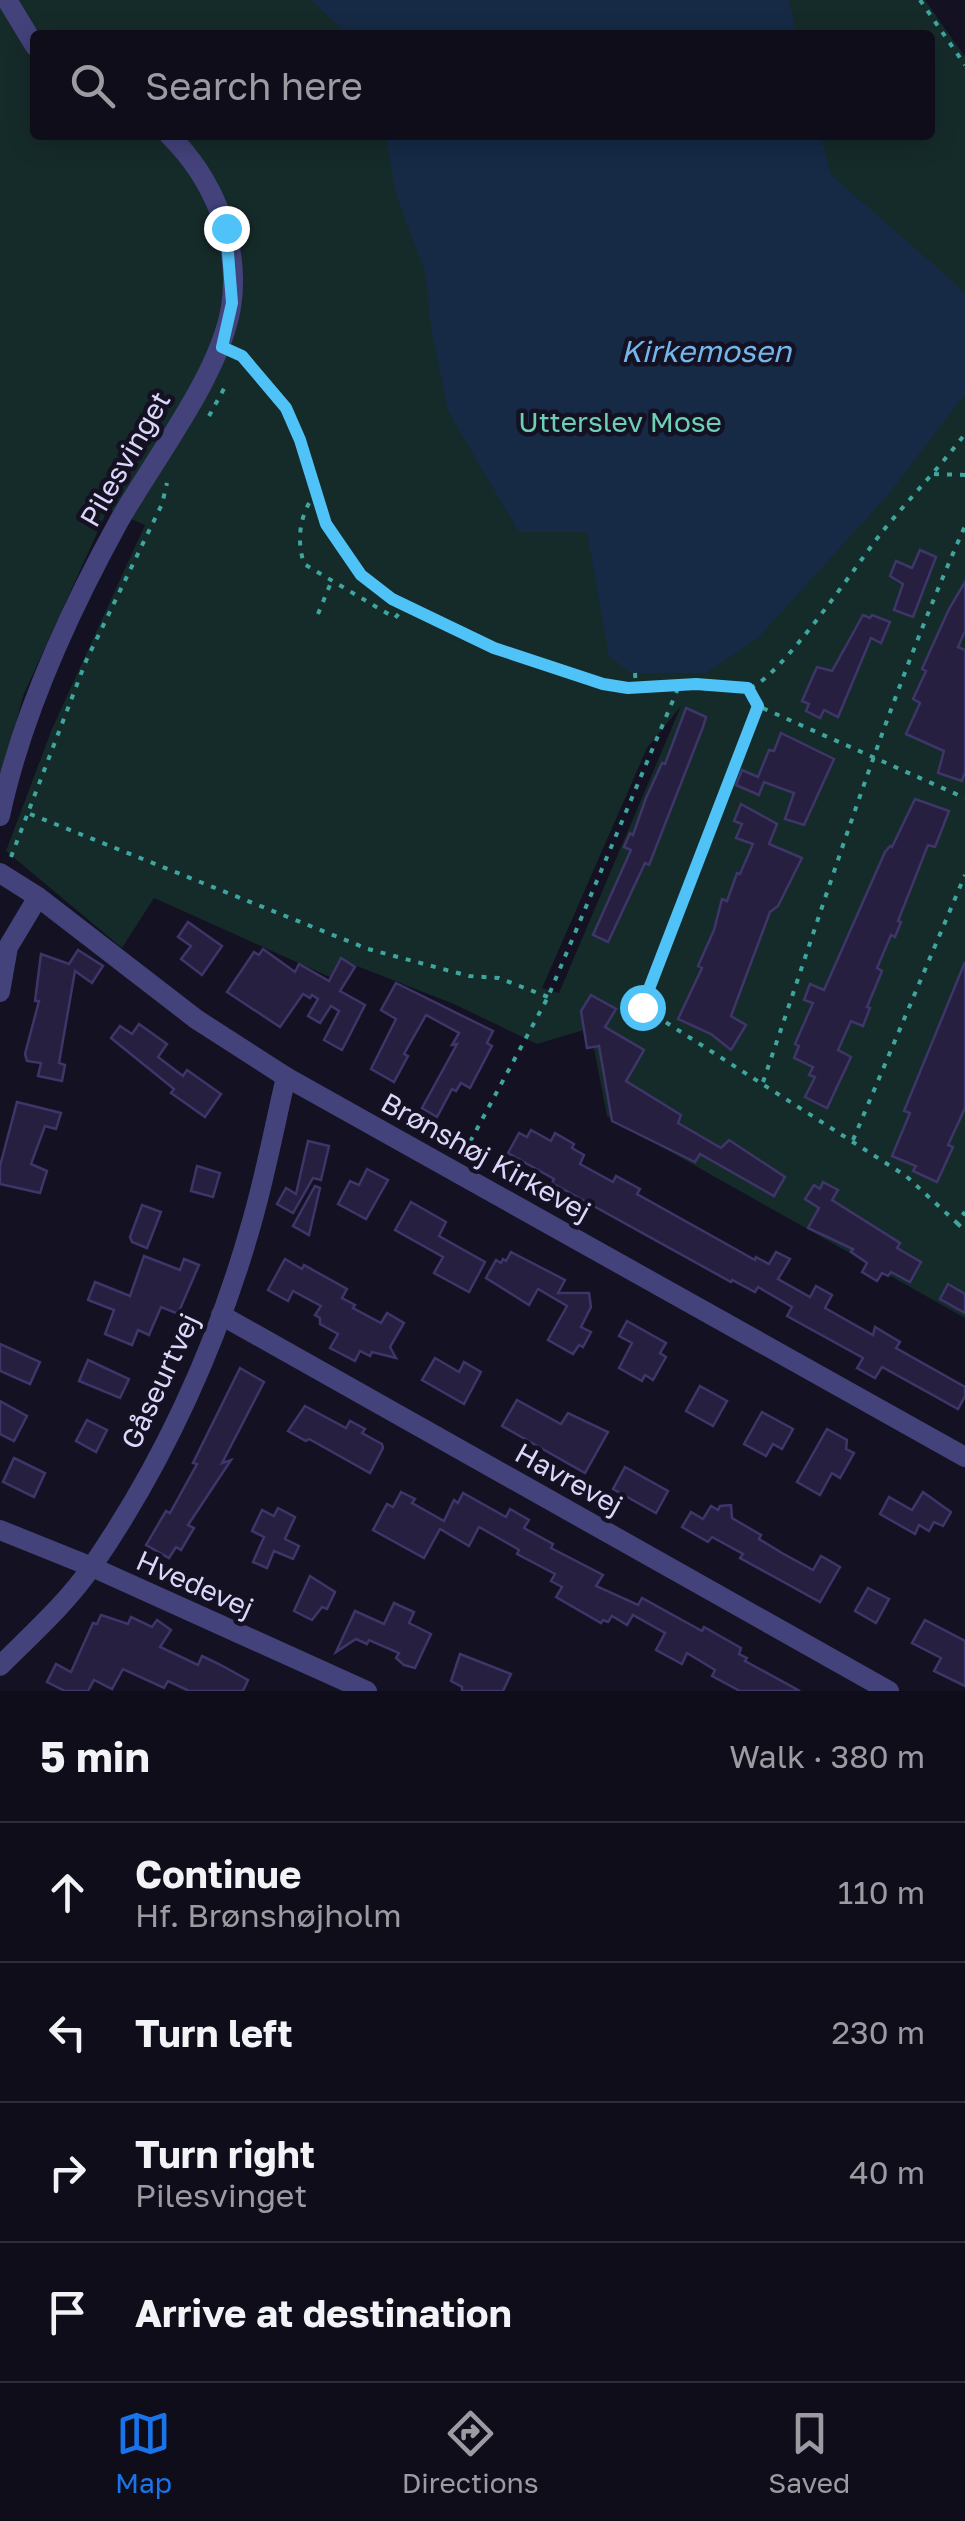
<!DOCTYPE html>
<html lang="en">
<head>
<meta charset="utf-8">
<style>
	body { margin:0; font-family:"Golos Text",sans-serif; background:#1d1b27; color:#f1f3f6 }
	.stop { position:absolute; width:30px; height:30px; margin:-22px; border:8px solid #4fc3f7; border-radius:50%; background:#fff }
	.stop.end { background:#4fc3f7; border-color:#fff; box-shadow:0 2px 10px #0008 }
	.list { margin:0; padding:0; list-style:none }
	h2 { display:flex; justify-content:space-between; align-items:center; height:130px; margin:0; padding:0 40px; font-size:42px }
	h2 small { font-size:32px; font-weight:400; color:#9b9ca2 }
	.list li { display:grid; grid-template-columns:65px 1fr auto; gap:30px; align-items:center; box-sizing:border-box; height:140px; padding:0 40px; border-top:2px solid #2f2d39 }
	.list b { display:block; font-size:38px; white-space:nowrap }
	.list p { margin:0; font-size:32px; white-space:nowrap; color:#9b9ca2 }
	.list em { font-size:32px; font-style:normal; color:#9b9ca2 }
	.icon { flex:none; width:55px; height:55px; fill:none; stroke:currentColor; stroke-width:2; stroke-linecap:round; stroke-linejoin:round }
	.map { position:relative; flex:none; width:965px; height:1691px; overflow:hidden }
	.search { position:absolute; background:#0f0d1a; box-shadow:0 5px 25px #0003; left:30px; right:30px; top:30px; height:110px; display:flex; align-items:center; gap:25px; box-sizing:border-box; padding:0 35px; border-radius:10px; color:#9b9ca2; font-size:38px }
	.sheet { height:690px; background:#0f0d1a }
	nav { display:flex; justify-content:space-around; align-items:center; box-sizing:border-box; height:140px; border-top:2px solid #2f2d39; background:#0f0d1a; font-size:28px; color:#9b9ca2 }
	nav a { display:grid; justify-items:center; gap:5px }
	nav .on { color:#1a73e8 }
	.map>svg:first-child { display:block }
	.green { fill:#152b2a; fill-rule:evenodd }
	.water { fill:#162a46 }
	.building { fill:#261f40; stroke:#3e3569; stroke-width:2.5 }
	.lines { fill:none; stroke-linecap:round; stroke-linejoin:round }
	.path { stroke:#3fa69f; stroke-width:4; stroke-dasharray:5 8; stroke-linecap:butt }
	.minor { stroke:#43427b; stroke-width:20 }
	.route { stroke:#4fc3f7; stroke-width:12 }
	.labels { text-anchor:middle; stroke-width:9; stroke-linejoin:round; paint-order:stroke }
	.park-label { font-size:28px; fill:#6dd0b6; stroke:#141122 }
	.street-label { font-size:28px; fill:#dbd7fa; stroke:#141122 }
	.water-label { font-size:30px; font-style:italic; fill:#73b6ec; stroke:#141122 }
</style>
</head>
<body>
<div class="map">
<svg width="965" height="1691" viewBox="0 0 965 1691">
	<rect width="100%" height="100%" fill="#141122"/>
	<path class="green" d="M0,0H925L965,57V1318L607,1116L590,1028L537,1044L454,1004L339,959L330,977L154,898L122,948L6,851L52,729L145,525L108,509L23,696L0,787ZM35,35H930V135H35ZM681,706L559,993L542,988L647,748Z"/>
	<g class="water">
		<polygon points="311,0 789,0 797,35 348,35"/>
		<polygon points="386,135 821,135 831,175 957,285 965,296 965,394 887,496 758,638 706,673 631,673 609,656 587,532 519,532 448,411 431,327 425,272 396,194"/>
	</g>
	<g class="building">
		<polygon points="920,550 936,557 913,617 894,610 903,584 890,576 896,561 912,568"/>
		<polygon points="965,582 965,631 958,647 965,650 965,772 962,781 938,773 944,751 906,734 920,703 913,699 926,671 922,669 949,609"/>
		<polygon points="863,615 870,618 872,615 890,622 881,643 871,638 838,717 824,710 820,718 806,711 809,704 802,701 817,667 832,671"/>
		<polygon points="686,708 706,717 703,727 649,865 645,863 608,942 593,935 631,850 624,847 630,833 633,835 646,798 662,763 665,764"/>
		<polygon points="781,733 834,759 804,825 785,819 794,793 764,782 759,795 736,785 742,770 758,777 769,750 774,751"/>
		<polygon points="915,799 949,811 935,847 928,845 898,921 901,922 895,937 891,935 877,968 882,971 867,1007 870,1008 863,1026 851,1021 838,1050 851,1057 827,1108 805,1097 815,1077 809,1075 813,1067 794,1058 799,1046 795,1044 813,1003 804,1000 810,984 824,990 885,852 890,846 892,847"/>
		<polygon points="741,804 777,824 769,844 802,858 778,906 770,912 731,1016 746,1025 731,1050 711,1034 678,1019 702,968 698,966 714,930 722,899 727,901 737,873 740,874 753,844 736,838 742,824 734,821"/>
		<polygon points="188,922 222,946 202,975 181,959 191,946 178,937"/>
		<polygon points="263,949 295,972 299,964 329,981 341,958 355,967 340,991 365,1005 342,1050 324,1040 339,1011 331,1006 320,1023 308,1016 318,999 312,995 310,998 303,994 280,1027 227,992 254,952 259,955"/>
		<polygon points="78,950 103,966 92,983 75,971 59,1063 65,1065 62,1081 38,1076 41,1063 27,1061 25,1054 39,1001 35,1001 41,954 69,964"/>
		<polygon points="965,962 965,1108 948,1145 953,1147 937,1182 913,1171 916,1166 892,1156 910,1113 904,1111"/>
		<polygon points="396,983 493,1031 487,1043 492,1046 470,1088 461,1083 456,1091 452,1089 437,1117 422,1108 457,1044 452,1045 459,1033 426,1015 404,1054 408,1056 394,1082 371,1069 396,1019 381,1010"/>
		<polygon points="591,995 616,1009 605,1027 644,1050 626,1081 681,1115 678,1123 721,1148 729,1140 785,1177 774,1196 700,1154 695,1162 612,1121 599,1046 587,1048 581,1011"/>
		<polygon points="139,1024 167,1044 158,1057 183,1076 187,1070 221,1094 205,1117 171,1093 174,1089 111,1038 120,1026 132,1034"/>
		<polygon points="17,1102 61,1113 56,1129 45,1126 31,1164 47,1171 40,1193 0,1184 0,1166"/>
		<polygon points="531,1130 551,1141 555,1133 574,1144 572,1148 584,1155 580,1164 613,1182 616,1176 640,1189 637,1194 755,1260 756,1257 769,1264 776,1252 790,1259 778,1279 810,1297 816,1286 832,1295 825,1308 873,1335 875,1327 900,1342 896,1348 965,1387 965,1396 958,1409 882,1367 875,1378 857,1368 863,1358 787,1316 792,1307 758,1287 755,1292 732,1280 731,1282 552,1183 554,1179 508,1153 519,1133 527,1137"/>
		<polygon points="308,1141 329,1146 321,1180 313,1178 293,1213 277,1204 286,1188 296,1194"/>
		<polygon points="197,1166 220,1173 213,1197 191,1191"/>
		<polygon points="367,1169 388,1180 366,1219 338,1204 350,1181 359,1185"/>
		<polygon points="823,1182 838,1190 832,1200 900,1243 897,1248 921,1262 910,1282 891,1272 888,1276 882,1273 877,1281 862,1272 867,1263 851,1252 853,1249 808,1228 819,1208 805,1199 814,1185 820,1189"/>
		<polygon points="315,1186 320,1188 309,1235 293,1226"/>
		<polygon points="411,1202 446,1222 439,1236 485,1262 469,1292 434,1273 443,1257 395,1230"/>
		<polygon points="142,1205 161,1212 147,1248 132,1242 130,1237"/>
		<polygon points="511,1252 565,1280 558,1293 589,1293 591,1307 581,1327 591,1332 583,1347 579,1345 573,1354 548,1340 567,1306 538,1289 529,1305 486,1278 496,1260 501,1263 503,1259 506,1261"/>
		<polygon points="144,1256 180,1270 184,1259 199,1265 180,1309 176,1313 161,1307 149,1335 138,1330 132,1345 105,1334 114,1310 88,1300 95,1282 130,1296"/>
		<polygon points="285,1259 302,1269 304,1265 347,1289 342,1298 355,1305 353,1308 381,1323 387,1313 404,1323 390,1347 396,1358 372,1352 370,1356 360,1351 355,1361 330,1348 338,1334 320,1324 320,1318 315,1315 321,1306 293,1291 288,1301 268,1290"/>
		<polygon points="948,1284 965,1294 965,1313 940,1299"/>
		<polygon points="627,1321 666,1343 660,1353 666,1357 653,1380 645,1375 642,1381 619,1368 632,1343 619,1336"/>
		<polygon points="0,1344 40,1362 30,1384 0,1371"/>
		<polygon points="435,1358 459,1372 464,1362 481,1372 464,1404 422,1380"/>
		<polygon points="88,1360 129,1379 120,1398 79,1381"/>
		<polygon points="240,1368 264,1382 222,1463 231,1460 188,1525 194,1528 181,1550 176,1547 169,1558 146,1545 166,1511 170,1513 197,1464 193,1463"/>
		<polygon points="700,1386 727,1401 713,1426 686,1411"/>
		<polygon points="517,1400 561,1424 568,1413 608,1432 585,1473 502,1426"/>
		<polygon points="0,1401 27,1416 14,1441 0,1434"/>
		<polygon points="305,1406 346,1428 350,1421 365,1429 362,1433 382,1444 383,1448 370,1473 309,1439 306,1441 288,1431"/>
		<polygon points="762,1412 793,1429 782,1449 773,1444 766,1456 744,1444"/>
		<polygon points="87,1420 107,1430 96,1452 76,1441"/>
		<polygon points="827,1429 847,1440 846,1449 854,1453 840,1478 832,1473 820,1495 797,1482"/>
		<polygon points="14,1458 45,1473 34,1497 3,1482"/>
		<polygon points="625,1467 668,1491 656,1513 613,1489"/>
		<polygon points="401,1492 415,1499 412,1503 444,1521 454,1500 458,1503 463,1493 506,1517 510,1509 529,1520 524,1528 553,1544 551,1548 603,1575 596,1586 638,1605 642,1598 702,1631 704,1627 741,1648 739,1654 747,1658 745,1661 800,1691 740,1691 712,1676 715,1670 687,1653 682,1664 656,1650 665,1633 633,1615 627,1625 612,1616 608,1622 603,1620 601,1623 556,1597 562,1587 551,1581 555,1574 517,1554 519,1550 516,1548 479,1527 469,1546 440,1529 424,1558 373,1530 387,1504 393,1507"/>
		<polygon points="923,1492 951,1512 943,1526 934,1522 929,1531 919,1525 915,1534 880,1514 889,1497 912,1510"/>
		<polygon points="731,1505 732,1518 761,1535 759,1539 782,1553 813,1570 821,1556 840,1567 820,1602 740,1558 743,1554 712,1537 708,1542 682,1527 691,1512 703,1519 711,1506 718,1510 720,1506"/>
		<polygon points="278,1508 295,1517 285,1539 299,1546 293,1559 274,1551 267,1568 253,1562 264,1537 252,1531 262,1510 274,1516"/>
		<polygon points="310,1576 335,1592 327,1609 322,1607 312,1620 294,1611"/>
		<polygon points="868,1588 889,1599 876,1623 855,1611"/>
		<polygon points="394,1603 414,1612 409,1623 431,1634 415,1668 404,1665 396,1658 399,1653 369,1640 367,1644 356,1639 336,1652 355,1611 384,1624"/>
		<polygon points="101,1615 128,1624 131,1617 152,1627 157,1620 171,1630 160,1647 198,1665 202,1656 219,1664 248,1680 243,1691 189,1691 168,1681 164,1688 123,1669 112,1689 94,1680 88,1691 65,1691 47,1682 56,1664 71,1672 93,1623 97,1624"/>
		<polygon points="925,1620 965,1641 965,1686 934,1671 941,1658 912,1643"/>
		<polygon points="460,1654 511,1674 503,1691 462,1691 462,1687 451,1681"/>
	</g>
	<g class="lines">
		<g class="path">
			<polyline points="920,0 965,65"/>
			<path d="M235,353L242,356C256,373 274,390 286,408C318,461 316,526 359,573C400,617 561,679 621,687C647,690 672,683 697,684C714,685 733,694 750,688C782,676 857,564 882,532C909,499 939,468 965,434"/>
			<polyline points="209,416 226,385"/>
			<polyline points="934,474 965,475"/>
			<path d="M316,492C300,514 296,538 304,564L395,618L405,606"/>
			<polyline points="318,614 332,580"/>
			<polyline points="635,673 636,687"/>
			<polyline points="748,688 758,706 965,798"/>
			<polyline points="758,706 642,1007 906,1176 957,1223 965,1212"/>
			<polyline points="30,814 368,949 469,976 499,978 548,997"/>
			<polyline points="11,857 86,661 162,504 167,483"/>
			<path d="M763,1082C827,896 885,706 965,526"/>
			<polyline points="853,1140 965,875"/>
			<polyline points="464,1153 548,997 679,686"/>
			<polyline points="957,1223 965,1231"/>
		</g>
		<g class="minor">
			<polyline points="7,0 35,46"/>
			<path d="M0,816C21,717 70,610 119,521C154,459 220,375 231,307C241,244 213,178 169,135"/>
			<polyline points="0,873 38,897 196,1019 286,1077 965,1457"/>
			<polyline points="0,992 8,947 38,897"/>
			<polyline points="221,1315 889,1691"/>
			<polyline points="0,1530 92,1567 367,1691"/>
			<path d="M0,1666C32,1634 68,1602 93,1565C165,1460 219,1340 253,1218C266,1172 275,1124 286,1077"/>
		</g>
	</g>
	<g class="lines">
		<polyline class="route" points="226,228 232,303 222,347 242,356 286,408 300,440 326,524 361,575 392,599 494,648 603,684 628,688 696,684 748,688 758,706 642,1007"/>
	</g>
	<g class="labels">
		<g class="park-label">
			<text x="620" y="432">Utterslev Mose</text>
		</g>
		<g class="street-label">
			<text transform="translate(125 459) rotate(-60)" y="10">Pilesvinget</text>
			<text transform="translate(486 1157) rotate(29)" y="10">Brønshøj Kirkevej</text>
			<text transform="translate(160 1381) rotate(-65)" y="10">Gåseurtvej</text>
			<text transform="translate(569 1479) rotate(29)" y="10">Havrevej</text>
			<text transform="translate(195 1584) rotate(24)" y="10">Hvedevej</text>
		</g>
		<g class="water-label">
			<text x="706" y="362">Kirkemosen</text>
		</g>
	</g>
</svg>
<div class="stop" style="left:642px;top:1007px"></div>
<div class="stop end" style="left:226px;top:228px"></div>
<div class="search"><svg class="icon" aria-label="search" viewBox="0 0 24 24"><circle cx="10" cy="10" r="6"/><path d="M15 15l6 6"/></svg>Search here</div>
</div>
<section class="sheet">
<h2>5 min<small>Walk · 380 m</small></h2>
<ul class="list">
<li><svg class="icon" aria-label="ahead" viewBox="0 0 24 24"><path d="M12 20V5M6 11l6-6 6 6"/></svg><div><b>Continue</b><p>Hf. Brønshøjholm</p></div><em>110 m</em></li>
<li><svg class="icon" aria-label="left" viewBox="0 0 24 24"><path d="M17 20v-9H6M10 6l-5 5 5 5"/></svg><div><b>Turn left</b></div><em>230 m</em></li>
<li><svg class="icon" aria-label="right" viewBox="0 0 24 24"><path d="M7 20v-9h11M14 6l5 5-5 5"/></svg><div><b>Turn right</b><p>Pilesvinget</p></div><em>40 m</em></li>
<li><svg class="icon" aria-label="arrive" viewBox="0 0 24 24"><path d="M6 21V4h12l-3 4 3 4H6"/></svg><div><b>Arrive at destination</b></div></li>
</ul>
</section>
<nav>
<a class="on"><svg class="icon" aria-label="map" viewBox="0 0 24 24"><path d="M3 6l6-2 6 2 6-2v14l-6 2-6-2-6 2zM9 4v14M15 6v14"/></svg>Map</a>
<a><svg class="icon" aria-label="directions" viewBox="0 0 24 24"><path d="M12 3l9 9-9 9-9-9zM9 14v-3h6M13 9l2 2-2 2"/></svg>Directions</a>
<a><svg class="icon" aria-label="saved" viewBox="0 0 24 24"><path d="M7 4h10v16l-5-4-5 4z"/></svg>Saved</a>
</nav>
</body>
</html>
